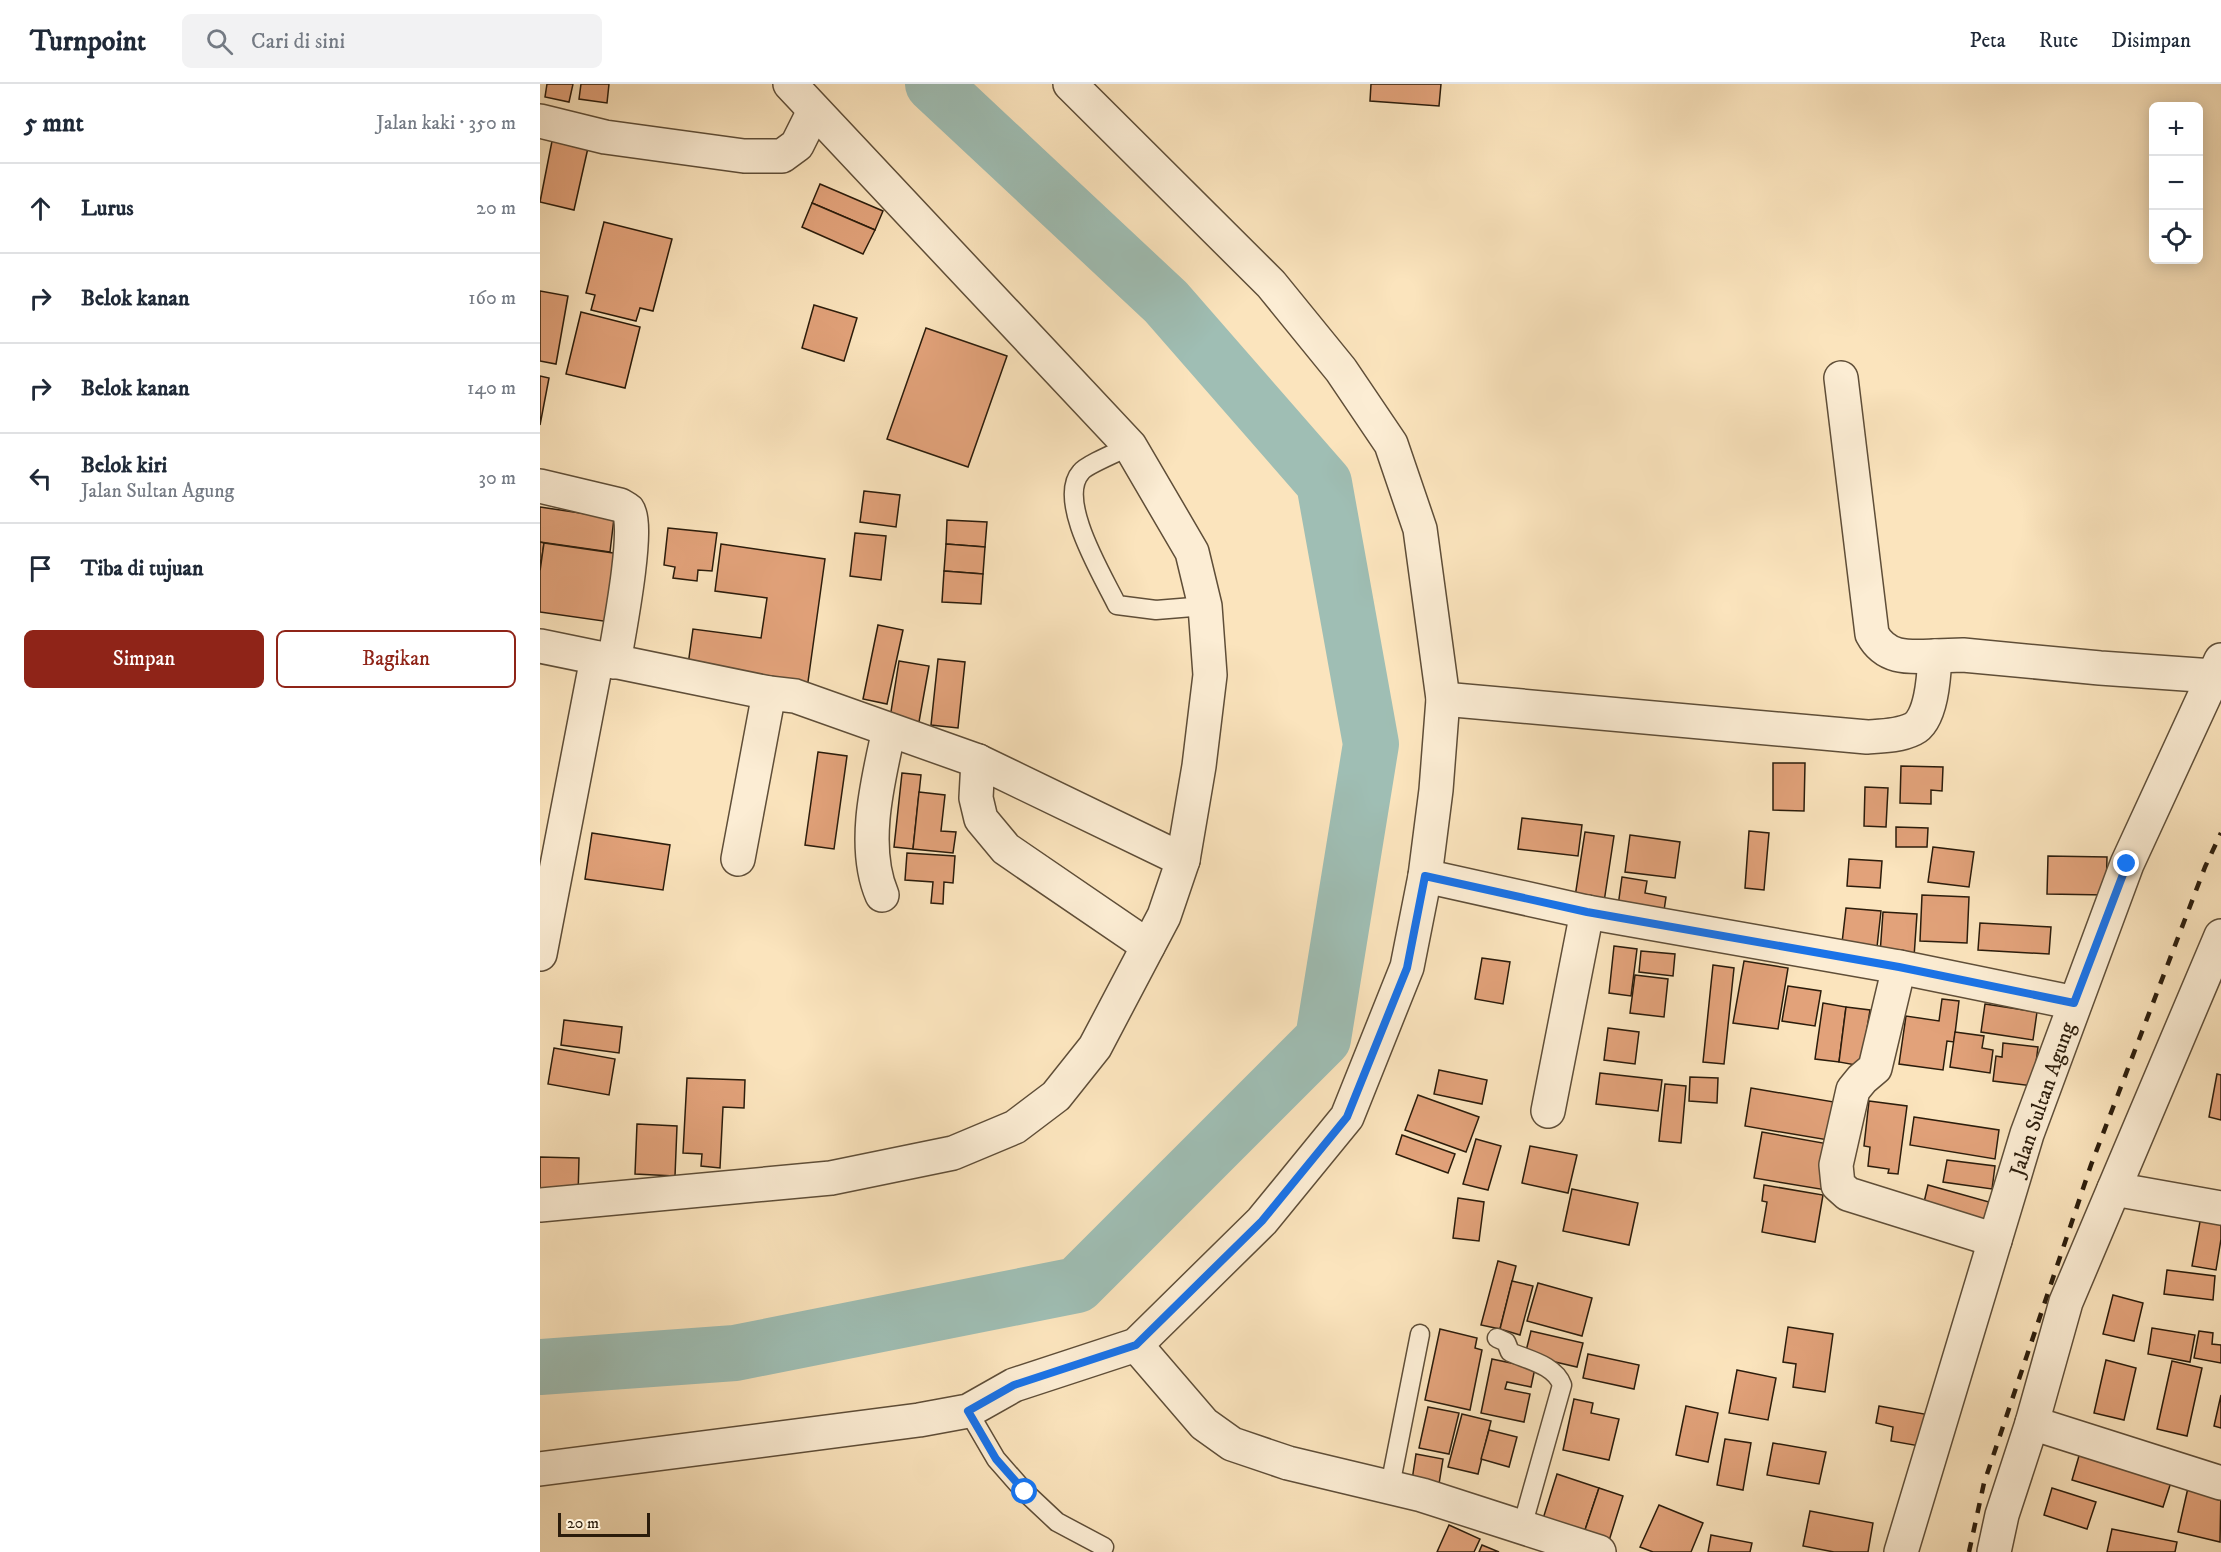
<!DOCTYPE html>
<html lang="id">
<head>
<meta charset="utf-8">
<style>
	body { margin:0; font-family:"IM FELL DW Pica",serif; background:#f2f2f3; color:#1f2937 }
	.controls { position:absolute; right:18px; top:18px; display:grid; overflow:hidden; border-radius:9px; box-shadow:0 3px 15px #0003 }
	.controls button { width:54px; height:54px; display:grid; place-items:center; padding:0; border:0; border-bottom:2px solid #e0e1e3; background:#fff; color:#1f2937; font:30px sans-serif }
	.scale { position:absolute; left:18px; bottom:15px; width:92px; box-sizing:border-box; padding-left:6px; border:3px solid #2b1c0b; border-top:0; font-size:16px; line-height:21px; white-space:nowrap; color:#2b1c0b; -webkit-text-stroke:4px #fcedd4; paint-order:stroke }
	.stop { position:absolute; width:18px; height:18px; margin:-14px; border:4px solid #1a73e8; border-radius:50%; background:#fff }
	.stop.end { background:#1a73e8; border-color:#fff; box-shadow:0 2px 6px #0008 }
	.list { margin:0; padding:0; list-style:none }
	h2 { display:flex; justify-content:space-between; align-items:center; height:78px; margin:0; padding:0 24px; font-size:26px }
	h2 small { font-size:20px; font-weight:400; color:#747a83 }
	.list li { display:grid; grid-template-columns:39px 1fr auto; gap:18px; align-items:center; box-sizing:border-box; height:90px; padding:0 24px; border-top:2px solid #e0e1e3 }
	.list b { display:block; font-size:22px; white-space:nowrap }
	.list p { margin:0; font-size:20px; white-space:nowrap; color:#747a83 }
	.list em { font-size:20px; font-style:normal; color:#747a83 }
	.actions { display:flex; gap:12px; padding:18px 24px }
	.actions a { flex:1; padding:14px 0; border:2px solid #8f2418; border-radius:9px; text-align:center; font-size:21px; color:#8f2418 }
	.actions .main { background:#8f2418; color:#fff }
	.icon { flex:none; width:33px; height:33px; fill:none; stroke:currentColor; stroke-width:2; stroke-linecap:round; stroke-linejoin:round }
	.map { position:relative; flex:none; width:1681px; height:1468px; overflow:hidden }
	header { display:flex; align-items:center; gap:36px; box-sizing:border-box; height:84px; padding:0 30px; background:#fff; border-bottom:2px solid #e0e1e3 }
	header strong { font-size:28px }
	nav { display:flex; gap:33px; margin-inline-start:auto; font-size:21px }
	.search { width:420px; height:54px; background:#f2f2f3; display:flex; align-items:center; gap:15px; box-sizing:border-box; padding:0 21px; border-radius:9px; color:#747a83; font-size:22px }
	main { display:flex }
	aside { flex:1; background:#fff }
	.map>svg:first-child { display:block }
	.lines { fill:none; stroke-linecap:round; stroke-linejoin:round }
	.river { stroke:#9fbeb4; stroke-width:56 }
	.building { fill:#e2a27a; stroke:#2b1c0b; stroke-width:1.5 }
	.service-casing { stroke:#5f4e38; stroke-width:21 }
	.minor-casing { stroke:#5f4e38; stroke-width:36 }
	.tertiary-casing { stroke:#5f4e38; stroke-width:36 }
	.service { stroke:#fcedd4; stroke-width:18 }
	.minor { stroke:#fcedd4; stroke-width:33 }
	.tertiary { stroke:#fcedd4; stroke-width:33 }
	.rail { stroke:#2b1c0b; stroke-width:4.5; stroke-dasharray:10 10; stroke-linecap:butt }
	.route { stroke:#1a73e8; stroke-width:8 }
	.labels { text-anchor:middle; stroke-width:4.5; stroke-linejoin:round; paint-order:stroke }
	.street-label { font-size:21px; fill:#2b1c0b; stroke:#fcedd4 }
</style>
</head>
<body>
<header>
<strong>Turnpoint</strong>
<div class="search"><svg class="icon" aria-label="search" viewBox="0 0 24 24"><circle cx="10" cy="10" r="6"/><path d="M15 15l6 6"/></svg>Cari di sini</div>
<nav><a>Peta</a><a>Rute</a><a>Disimpan</a></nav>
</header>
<main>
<aside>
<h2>5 mnt<small>Jalan kaki · 350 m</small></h2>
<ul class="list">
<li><svg class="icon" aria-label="ahead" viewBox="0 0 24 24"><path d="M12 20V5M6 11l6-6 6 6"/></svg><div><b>Lurus</b></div><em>20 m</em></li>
<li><svg class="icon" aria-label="right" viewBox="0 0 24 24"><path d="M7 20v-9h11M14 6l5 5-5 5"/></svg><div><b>Belok kanan</b></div><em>160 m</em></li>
<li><svg class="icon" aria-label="right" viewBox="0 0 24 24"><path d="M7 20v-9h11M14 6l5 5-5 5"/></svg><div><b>Belok kanan</b></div><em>140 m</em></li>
<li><svg class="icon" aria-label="left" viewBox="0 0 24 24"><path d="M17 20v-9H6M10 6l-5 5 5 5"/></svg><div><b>Belok kiri</b><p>Jalan Sultan Agung</p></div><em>30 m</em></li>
<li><svg class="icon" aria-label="arrive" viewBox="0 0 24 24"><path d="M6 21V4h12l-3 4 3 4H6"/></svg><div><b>Tiba di tujuan</b></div></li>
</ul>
<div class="actions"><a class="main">Simpan</a><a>Bagikan</a></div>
</aside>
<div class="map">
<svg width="1681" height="1468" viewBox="0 0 1681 1468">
	<rect width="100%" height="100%" fill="#fbe4bd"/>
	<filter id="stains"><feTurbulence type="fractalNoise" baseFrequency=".00333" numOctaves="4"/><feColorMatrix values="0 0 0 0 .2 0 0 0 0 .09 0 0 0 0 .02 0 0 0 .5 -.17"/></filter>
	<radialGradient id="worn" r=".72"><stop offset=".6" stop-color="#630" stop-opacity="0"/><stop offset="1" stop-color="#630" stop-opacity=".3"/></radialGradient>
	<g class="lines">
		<polyline class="river" points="0,1283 195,1269 537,1201 783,955 831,660 784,399 626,218 393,0"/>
	</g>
	<g class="building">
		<polygon points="7,0 33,0 29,18 5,13"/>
		<polygon points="41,0 69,0 67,19 39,15"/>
		<polygon points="831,0 901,0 899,22 830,17"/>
		<polygon points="14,47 50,55 34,126 0,118"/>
		<polygon points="280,100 343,127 335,146 272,119"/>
		<polygon points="272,119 335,146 323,170 262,143"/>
		<polygon points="64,138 132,155 113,227 100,224 96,237 51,226 55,211 46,209"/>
		<polygon points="0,207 28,212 16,280 0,277"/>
		<polygon points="274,221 317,234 304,277 262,264"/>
		<polygon points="41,228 100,243 85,304 26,290"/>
		<polygon points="386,244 467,272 428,383 347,355"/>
		<polygon points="0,292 9,294 0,341"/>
		<polygon points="324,407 360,411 356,443 320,438"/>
		<polygon points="0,423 74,434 70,468 0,458"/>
		<polygon points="407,436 447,438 445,463 406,460"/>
		<polygon points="128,444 177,449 172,487 158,486 157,497 133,494 135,483 124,481"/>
		<polygon points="315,449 346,452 341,496 310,492"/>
		<polygon points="0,458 4,459 0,487"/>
		<polygon points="4,459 80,470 70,538 0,528 0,487"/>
		<polygon points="181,460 285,475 267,605 147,588 153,545 221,554 227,514 175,507"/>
		<polygon points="406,460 445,463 443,490 404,487"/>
		<polygon points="404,487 443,490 441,520 402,518"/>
		<polygon points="338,541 363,546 347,620 323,615"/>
		<polygon points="398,575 425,578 418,644 391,641"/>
		<polygon points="359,577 389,582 379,638 350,634"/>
		<polygon points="278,668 307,672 294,765 265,761"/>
		<polygon points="1233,679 1265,679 1264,727 1233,726"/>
		<polygon points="1361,682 1403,683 1402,707 1391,706 1391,720 1360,719"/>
		<polygon points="362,689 381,691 373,765 354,763"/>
		<polygon points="1325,703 1348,704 1346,743 1324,742"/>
		<polygon points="379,708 405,711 401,747 416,748 413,769 373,765"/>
		<polygon points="982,734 1042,741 1038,772 978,765"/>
		<polygon points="1356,743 1388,744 1387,763 1356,763"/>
		<polygon points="1209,747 1229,749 1224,806 1205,804"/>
		<polygon points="1045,748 1074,752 1064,818 1035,813"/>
		<polygon points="52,749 130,761 123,806 45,795"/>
		<polygon points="1090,751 1140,758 1135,794 1085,788"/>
		<polygon points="1393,763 1434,768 1429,803 1388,798"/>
		<polygon points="367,769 415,772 413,799 404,798 403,820 391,819 393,798 365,796"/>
		<polygon points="1508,772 1567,773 1566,811 1507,810"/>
		<polygon points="1309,775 1342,777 1340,804 1307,802"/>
		<polygon points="1082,793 1107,797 1105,809 1126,813 1123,833 1078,822"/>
		<polygon points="1382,811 1429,813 1427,859 1380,857"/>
		<polygon points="1306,824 1341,827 1337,863 1302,859"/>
		<polygon points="1343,828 1377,830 1374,873 1340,870"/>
		<polygon points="1440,839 1511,843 1509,870 1438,866"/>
		<polygon points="1074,862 1097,865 1091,912 1069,909"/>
		<polygon points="1101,867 1135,870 1133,892 1099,888"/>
		<polygon points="942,874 970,878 963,920 935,915"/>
		<polygon points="1204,877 1248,884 1238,945 1193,939"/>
		<polygon points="1173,881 1194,884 1184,980 1163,978"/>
		<polygon points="1095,891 1128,895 1124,933 1090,929"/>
		<polygon points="1248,902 1281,907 1275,942 1242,937"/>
		<polygon points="1402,915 1419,917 1414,958 1407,957 1403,986 1359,980 1366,932 1399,937"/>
		<polygon points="1283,919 1306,923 1299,978 1275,975"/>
		<polygon points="1445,920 1497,928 1493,956 1441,948"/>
		<polygon points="1306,923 1330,926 1321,982 1299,978"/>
		<polygon points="24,936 82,943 79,969 21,961"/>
		<polygon points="1068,944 1099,948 1095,980 1064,976"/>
		<polygon points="1415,948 1444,952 1442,964 1453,966 1450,989 1410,983"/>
		<polygon points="1463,959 1498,963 1493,1002 1453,997 1456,972 1462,973"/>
		<polygon points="14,964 75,975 69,1011 8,1000"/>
		<polygon points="899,986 947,996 942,1020 894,1010"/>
		<polygon points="1060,989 1122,996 1118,1027 1056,1020"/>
		<polygon points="1677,990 1681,991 1681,1036 1669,1033"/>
		<polygon points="1150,993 1178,994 1177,1019 1149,1017"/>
		<polygon points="147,994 205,996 204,1024 183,1023 180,1084 161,1082 162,1070 143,1069"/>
		<polygon points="1125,1000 1146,1002 1141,1059 1119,1057"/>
		<polygon points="1211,1004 1300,1019 1294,1057 1205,1042"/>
		<polygon points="878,1011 939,1033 926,1068 865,1046"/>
		<polygon points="1329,1017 1367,1022 1358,1090 1348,1089 1349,1085 1328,1082 1330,1063 1324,1062"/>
		<polygon points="1374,1033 1459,1046 1455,1075 1370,1061"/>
		<polygon points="97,1040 137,1042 135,1092 95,1090"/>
		<polygon points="1222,1048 1294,1061 1286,1106 1214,1094"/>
		<polygon points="862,1051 915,1070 908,1089 856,1070"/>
		<polygon points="936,1055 961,1062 948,1106 923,1100"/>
		<polygon points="990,1062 1037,1071 1028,1109 982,1099"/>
		<polygon points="0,1073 39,1074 38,1113 0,1112"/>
		<polygon points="1407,1076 1455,1082 1452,1105 1403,1098"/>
		<polygon points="1224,1101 1283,1111 1275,1158 1222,1148 1227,1118 1222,1117"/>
		<polygon points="1388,1101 1449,1118 1442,1142 1382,1127"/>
		<polygon points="1032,1105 1098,1119 1089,1161 1023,1147"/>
		<polygon points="918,1114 944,1118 939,1157 913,1154"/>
		<polygon points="1661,1132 1681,1135 1681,1155 1676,1186 1652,1182"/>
		<polygon points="958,1177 976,1182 960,1245 941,1241"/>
		<polygon points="1627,1186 1675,1192 1673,1216 1624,1210"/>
		<polygon points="972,1197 993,1202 980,1251 960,1245"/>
		<polygon points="998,1199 1052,1214 1042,1252 987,1237"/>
		<polygon points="1573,1211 1603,1219 1594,1257 1563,1250"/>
		<polygon points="1248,1243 1293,1250 1285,1308 1253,1303 1256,1280 1243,1278"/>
		<polygon points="1612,1244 1655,1251 1650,1278 1608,1270"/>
		<polygon points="900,1245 937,1254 935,1264 942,1266 930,1326 885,1316"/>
		<polygon points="991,1247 1043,1259 1037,1283 985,1271"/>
		<polygon points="1659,1247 1673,1249 1672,1260 1681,1261 1681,1279 1654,1274"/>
		<polygon points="1048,1270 1099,1281 1094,1305 1043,1294"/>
		<polygon points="952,1275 995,1284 991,1303 967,1298 965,1305 990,1310 984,1338 941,1329"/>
		<polygon points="1566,1276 1596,1284 1584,1336 1554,1329"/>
		<polygon points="1632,1277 1662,1284 1647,1352 1617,1345"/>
		<polygon points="1197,1286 1236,1294 1228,1336 1189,1329"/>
		<polygon points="1681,1311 1681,1344 1674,1342"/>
		<polygon points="1034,1315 1053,1319 1051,1329 1079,1335 1069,1376 1023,1366"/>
		<polygon points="1146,1322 1178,1329 1168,1378 1136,1371"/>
		<polygon points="1339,1322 1390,1331 1385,1363 1351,1357 1353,1343 1336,1339"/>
		<polygon points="888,1323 919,1329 909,1370 879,1364"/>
		<polygon points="922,1330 951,1337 938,1390 908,1383"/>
		<polygon points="949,1346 977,1353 969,1383 941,1375"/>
		<polygon points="1185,1355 1211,1359 1203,1406 1177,1401"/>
		<polygon points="1233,1359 1286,1368 1279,1400 1227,1391"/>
		<polygon points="1541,1365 1633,1392 1623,1423 1532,1396"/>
		<polygon points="876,1370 903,1375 899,1400 872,1396"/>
		<polygon points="1017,1390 1059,1404 1043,1452 1002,1438"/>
		<polygon points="1650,1395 1681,1403 1680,1458 1638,1448"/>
		<polygon points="1059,1404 1083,1412 1068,1460 1043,1452"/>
		<polygon points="1512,1404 1556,1418 1547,1445 1504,1431"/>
		<polygon points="1119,1421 1163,1439 1151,1468 1113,1468 1100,1463"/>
		<polygon points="1270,1427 1333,1439 1328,1468 1294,1468 1263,1462"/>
		<polygon points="909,1441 940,1455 934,1468 897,1468"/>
		<polygon points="1572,1445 1637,1458 1635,1468 1567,1468"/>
		<polygon points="1171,1451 1212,1459 1210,1468 1168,1468"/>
		<polygon points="942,1461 959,1468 939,1468"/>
	</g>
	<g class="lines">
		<g class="service-casing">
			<g id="service">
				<path d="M590,362C580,367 546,381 541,388C516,416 563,492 577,521L616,526L665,522"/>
				<path d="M957,1254L966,1258L970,1268C988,1276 1015,1281 1022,1301L982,1443"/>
				<polyline points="428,1327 456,1375 485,1408 517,1438 564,1463"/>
				<polyline points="850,1402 880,1250"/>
			</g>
		</g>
		<g class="minor-casing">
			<g id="minor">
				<polyline points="0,37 65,53 204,72 242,72 257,61 274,27"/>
				<path d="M1301,294L1332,550C1346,576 1370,573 1395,572"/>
				<path d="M0,402L80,421C83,423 86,424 88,426C100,442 78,554 74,578"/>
				<polyline points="0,562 229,609 255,612 438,677 643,776"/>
				<path d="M903,615L1327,653C1342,652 1359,652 1373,645C1392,636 1394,590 1395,572L1423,571L1560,584L1673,592"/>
				<polyline points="438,677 436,714 441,735 466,765 608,862"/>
				<polyline points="198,775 229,609"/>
				<polyline points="885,792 1047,828 1359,883 1535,919"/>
				<path d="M342,811C321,762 338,696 349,646"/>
				<polyline points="0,870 57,574"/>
				<polyline points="1359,883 1335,984 1322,995 1313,1006 1296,1081 1298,1101 1308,1110 1455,1156"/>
				<polyline points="1008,1027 1047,828"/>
				<polyline points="1574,1105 1681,1124"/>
				<polyline points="0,1121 291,1094 413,1069 475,1043 516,1012 555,963 624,832 643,776 659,682 670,591 665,522 652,468 590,362 250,0"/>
				<polyline points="596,1261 664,1340 692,1360 748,1379 882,1411 1059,1468"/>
				<polyline points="1492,1339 1681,1399"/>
				<polyline points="0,1385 379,1336 428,1327 474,1301 596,1261 722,1137 807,1033 867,883 885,792 896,706 903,615 880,445 851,360 801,286 731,200 530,0"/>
				<polyline points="1454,1468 1462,1431 1492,1339 1526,1218 1681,852"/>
			</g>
		</g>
		<g class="tertiary-casing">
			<polyline id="tertiary" points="1361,1468 1487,1050 1587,780 1681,576"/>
		</g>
		<use href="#service" class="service"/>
		<use href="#minor" class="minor"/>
		<use href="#tertiary" class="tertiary"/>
		<polyline class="rail" points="1429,1468 1444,1399 1551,1081 1665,783 1681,749"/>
	</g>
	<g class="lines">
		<polyline class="route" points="485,1408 456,1375 428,1327 474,1301 596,1261 722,1137 807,1033 867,884 885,792 1047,828 1359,883 1534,919 1587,780"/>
	</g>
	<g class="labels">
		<g class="street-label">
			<text transform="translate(1502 1015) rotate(-71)" y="7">Jalan Sultan Agung</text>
		</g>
	</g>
	<rect width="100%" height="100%" filter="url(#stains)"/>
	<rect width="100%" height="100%" fill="url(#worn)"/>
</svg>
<div class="controls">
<button>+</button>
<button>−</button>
<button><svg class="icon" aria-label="locate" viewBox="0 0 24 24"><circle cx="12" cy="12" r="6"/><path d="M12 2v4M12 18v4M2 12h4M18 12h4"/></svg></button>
</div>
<div class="scale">20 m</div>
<div class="stop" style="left:485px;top:1408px"></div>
<div class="stop end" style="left:1587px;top:780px"></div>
</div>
</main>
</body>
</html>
